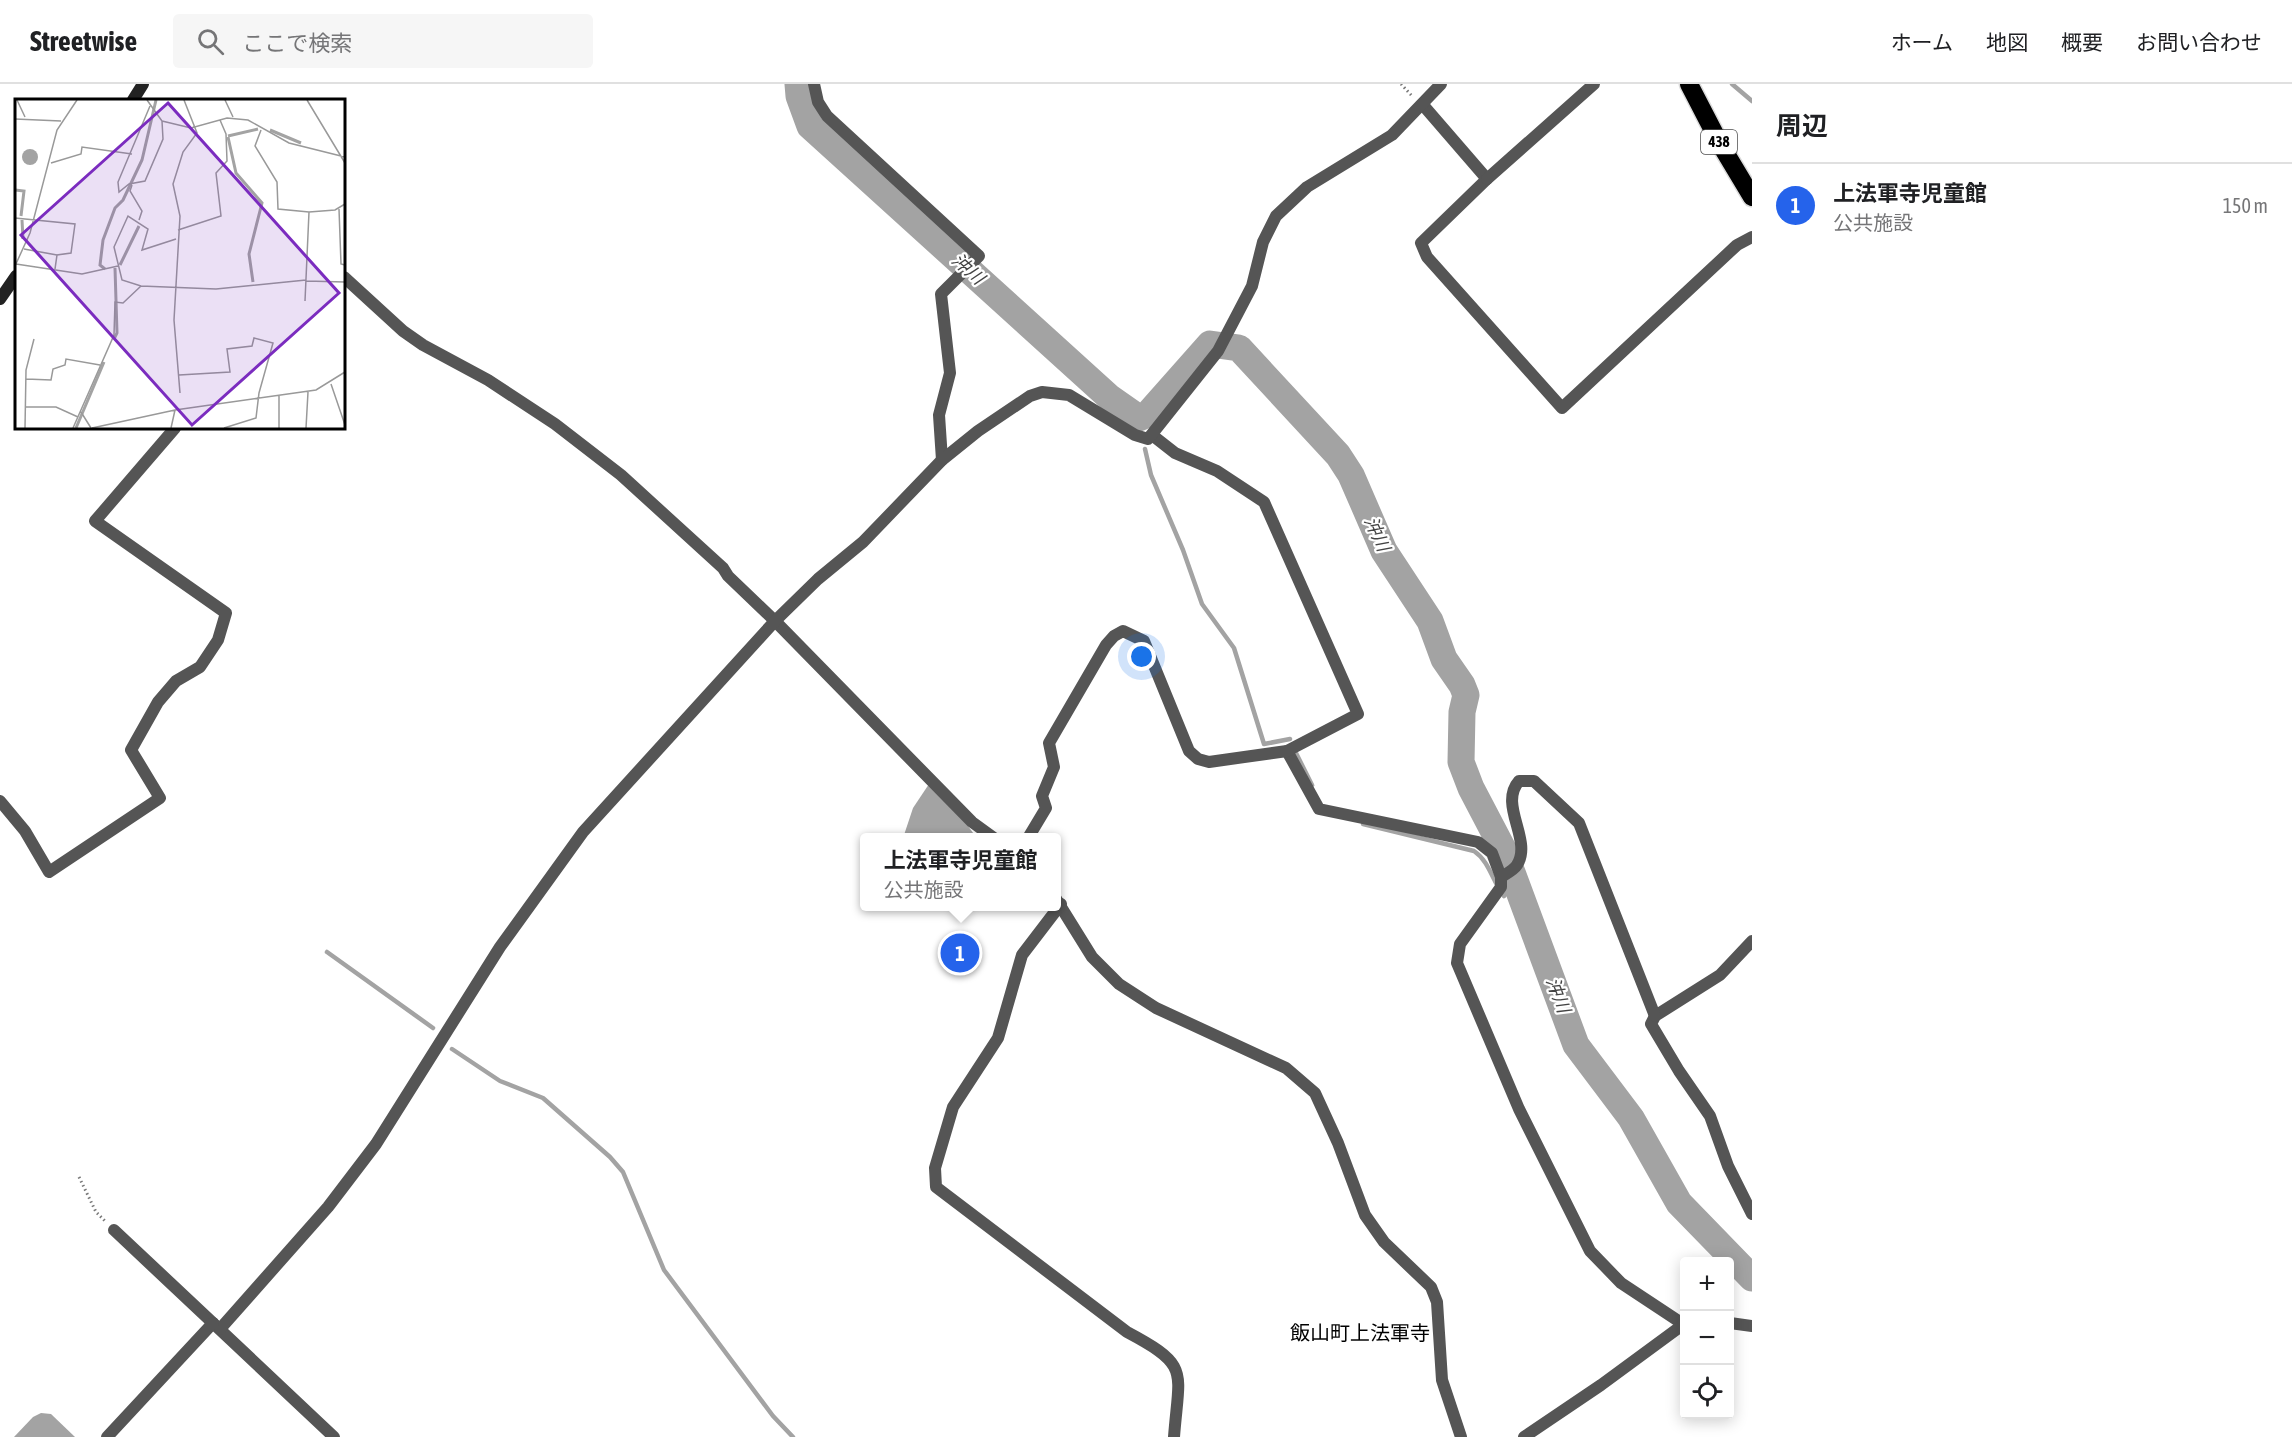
<!DOCTYPE html>
<html lang="ja">
<head>
<meta charset="utf-8">
<style>
	body { margin:0; font-family:"Asap Condensed","Noto Sans JP",sans-serif; background:#f6f6f6; color:#202124 }
	.controls { position:absolute; right:18px; bottom:18px; display:grid; overflow:hidden; border-radius:6px; box-shadow:0 3px 15px #0003 }
	.controls button { width:54px; height:54px; display:grid; place-items:center; padding:0; border:0; border-bottom:2px solid #e0e0e0; background:#fff; color:#202124; font:30px sans-serif }
	.you { position:absolute; left:1142px; top:573px; width:21px; height:21px; margin:-15px; border:4px solid #fff; border-radius:50%; background:#1a73e8; box-shadow:0 0 0 9px #1a73e833 }
	.badge { display:grid; place-items:center; width:39px; height:39px; border-radius:50%; background:#2563eb; color:#fff; font-size:20px; font-weight:700 }
	.pin { position:absolute; translate:-50% -50%; border:3px solid #fff; box-shadow:0 2px 6px #0006 }
	.popup { position:absolute; left:860px; top:749px; width:201px; height:78px; box-sizing:border-box; display:grid; place-content:center; border-radius:6px; background:#fff; filter:drop-shadow(0 2px 4px #0005); font-size:20px; white-space:nowrap; color:#757577 }
	.popup b { font-size:22px; color:#202124 }
	.popup::after { content:''; position:absolute; left:50%; top:100%; margin-left:-12px; border:12px solid transparent; border-top-color:#fff }
	.list { margin:0; padding:0; list-style:none }
	h2 { display:flex; justify-content:space-between; align-items:center; height:78px; margin:0; padding:0 24px; font-size:26px }
	h2 small { font-size:20px; font-weight:400; color:#757577 }
	.list li { display:grid; grid-template-columns:39px 1fr auto; gap:18px; align-items:center; box-sizing:border-box; height:84px; padding:0 24px; border-top:2px solid #e0e0e0 }
	.list b { display:block; font-size:22px; white-space:nowrap }
	.list p { margin:0; font-size:20px; white-space:nowrap; color:#757577 }
	.list em { font-size:20px; font-style:normal; color:#757577 }
	.icon { flex:none; width:33px; height:33px; fill:none; stroke:currentColor; stroke-width:2; stroke-linecap:round; stroke-linejoin:round }
	.map { position:relative; flex:none; width:1752px; height:1353px; overflow:hidden }
	header { display:flex; align-items:center; gap:36px; box-sizing:border-box; height:84px; padding:0 30px; background:#fff; border-bottom:2px solid #e0e0e0 }
	header strong { font-size:28px }
	nav { display:flex; gap:33px; margin-inline-start:auto; font-size:21px }
	.search { width:420px; height:54px; background:#f6f6f6; display:flex; align-items:center; gap:15px; box-sizing:border-box; padding:0 21px; border-radius:6px; color:#757577; font-size:22px }
	main { display:flex }
	aside { flex:1; background:#fff }
	.map>svg:first-child { display:block }
	.water { fill:#a3a3a3 }
	.lines { fill:none; stroke-linecap:round; stroke-linejoin:round }
	.stream { stroke:#a3a3a3; stroke-width:4.5 }
	.river { stroke:#a3a3a3; stroke-width:27 }
	.highway-casing { stroke:#dbdbdb; stroke-width:21 }
	.path { stroke:#777; stroke-width:3; stroke-dasharray:1.5 3; stroke-linecap:butt }
	.street { stroke:#555; stroke-width:12 }
	.secondary { stroke:#222; stroke-width:12 }
	.highway { stroke:#000; stroke-width:18 }
	.labels { text-anchor:middle; stroke-width:4.5; stroke-linejoin:round; paint-order:stroke }
	.shield { fill:#fff; stroke:#4c4c4c; stroke-width:1.5 }
	.shield-label { font-size:15px; font-weight:bold; fill:#000 }
	.water-label { font-size:18px; font-style:italic; fill:#444; stroke:#fff }
	.quarter-label { font-size:20px; fill:#000; stroke:#fff }
	.inset-river { fill:none; stroke:#a3a3a3; stroke-width:3 }
	.inset-road { fill:none; stroke:#999; stroke-width:1.5 }
	.view { fill:#7b2cbf; fill-opacity:0.15; stroke:#7b2cbf; stroke-width:3 }
	.inset-edge { fill:none; stroke:#000; stroke-width:3 }
</style>
</head>
<body>
<header>
<strong>Streetwise</strong>
<div class="search"><svg class="icon" aria-label="search" viewBox="0 0 24 24"><circle cx="10" cy="10" r="6"/><path d="M15 15l6 6"/></svg>ここで検索</div>
<nav><a>ホーム</a><a>地図</a><a>概要</a><a>お問い合わせ</a></nav>
</header>
<main>
<div class="map">
<svg width="1752" height="1353" viewBox="0 0 1752 1353">
	<rect width="100%" height="100%" fill="#fff"/>
	<g class="water">
		<polygon points="929,700 963,735 976,753 903,754 913,724"/>
		<polygon points="41,1329 51,1330 75,1353 14,1353 33,1333"/>
	</g>
	<g class="lines">
		<g class="stream">
			<polyline points="1732,0 1752,17"/>
			<polyline points="1139,334 1141,342"/>
			<polyline points="1145,365 1151,391 1183,466 1202,520 1234,564 1264,660 1290,655"/>
			<polyline points="1296,669 1312,701"/>
			<path d="M1363,740L1474,767C1490,778 1492,797 1504,812L1515,798"/>
			<polyline points="327,868 433,944"/>
			<polyline points="452,965 500,997 543,1014 610,1073 623,1088 664,1186 773,1332 793,1353"/>
		</g>
		<polyline class="river" points="798,0 799,12 810,42 1109,313 1139,334 1148,330 1210,260 1239,264 1338,371 1351,391 1384,467 1430,537 1444,575 1462,601 1466,611 1462,628 1461,678 1471,704 1504,767 1576,961 1631,1034 1679,1119 1752,1194"/>
		<g class="highway-casing">
			<polyline id="highway" points="1689,0 1719,58 1752,113"/>
		</g>
		<g class="path">
			<polyline points="1401,0 1412,12"/>
			<polyline points="79,1093 96,1128 105,1137"/>
		</g>
		<g class="street">
			<polyline points="814,0 818,18 827,32 979,172 941,210 950,289 939,331 942,376"/>
			<polyline points="1423,21 1487,95 1421,159 1427,173 1562,324 1737,161 1752,153"/>
			<polyline points="1487,95 1594,0"/>
			<polyline points="344,193 403,247 423,261 488,296 555,340 621,391 723,484 728,492 775,537 972,738 994,754"/>
			<polyline points="1287,667 1319,725 1478,758 1492,769 1501,793"/>
			<polyline points="0,717 25,747 49,788 160,714 131,666 158,618 176,597 200,583 218,556 226,529 95,437 175,344"/>
			<polyline points="1028,754 1046,724 1042,712 1054,683 1049,659 1106,561 1114,552 1123,547 1144,557 1189,667 1198,675 1209,678 1287,667 1358,630 1264,418 1217,387 1175,369 1152,351"/>
			<polyline points="1056,815 1092,873 1119,900 1156,924 1286,984 1315,1009 1338,1059 1365,1131 1384,1158 1431,1203 1437,1218 1442,1296 1461,1353"/>
			<path d="M1061,820L1022,871L998,954L953,1023L935,1084L936,1103L1127,1248C1191,1282 1179,1286 1174,1353"/>
			<polyline points="1752,857 1720,891 1655,932 1651,940 1679,987 1710,1032 1728,1082 1752,1130"/>
			<path d="M1655,932L1579,739L1534,697H1519C1498,721 1533,756 1517,781C1514,786 1506,790 1501,793V803L1460,860L1457,879L1519,1025L1590,1167L1621,1199L1683,1240"/>
			<polyline points="114,1146 334,1353"/>
			<polyline points="1730,1239 1752,1242"/>
			<polyline points="220,1245 328,1123 376,1060 500,863 583,748 775,537 818,495 863,458 942,376 978,347 1030,312 1042,308 1069,311 1135,351 1148,355 1218,267 1252,202 1263,158 1276,132 1307,103 1392,51 1441,0"/>
			<polyline points="107,1353 213,1239"/>
			<polyline points="1524,1353 1601,1301 1684,1240"/>
		</g>
		<g class="secondary">
			<polyline points="133,16 143,0"/>
			<polyline points="0,215 16,192"/>
		</g>
		<use href="#highway" class="highway"/>
	</g>
	<g class="labels">
		<rect class="shield" x="1701" y="46" width="36" height="24" rx="4.5"/>
		<g class="shield-label">
			<text x="1719" y="63">438</text>
		</g>
		<g class="water-label">
			<text transform="translate(968 185) rotate(42)" y="6">沖川</text>
			<text transform="translate(1377 450) rotate(65)" y="6">沖川</text>
			<text transform="translate(1558 911) rotate(69)" y="6">沖川</text>
		</g>
		<g class="quarter-label">
			<text x="1360" y="1256">飯山町上法軍寺</text>
		</g>
	</g>
	<g transform="translate(15 15)">
		<rect width="330" height="330" fill="#fff"/>
		<path d="M7 58a8 8 0 1 1 16 0a8 8 0 1 1-16 0Z" fill="#a3a3a3"/>
		<path class="inset-river" d="M255,31L286,44M213,37L243,30M213,38L221,74L247,104L234,155L238,183M0,91L9,92L6,117M7,121L8,140M105,166L124,127M90,170L85,166L88,141L100,109L108,101L127,61L141,1M99,240L102,234L100,169M61,329L89,263"/>
		<path class="inset-road" d="M2,1L10,18M132,1L147,22L148,40L130,82L114,85L104,93L103,83L135,7M210,1L218,18M292,1L330,64M0,20L46,22M147,22L176,29L212,19L233,21L274,44L330,58M246,31L240,47L262,83L263,110L294,113L320,111L330,105M36,64L66,55L67,48L117,55M117,86L115,92L127,112L124,121M324,110L326,165L330,166M0,119L60,125L56,154L42,156L40,170M163,131L206,117L201,74L212,62L211,35L205,21M161,140L127,151L133,130L113,117L99,148L107,181L126,187L201,190L291,181M9,150L42,156M1,165L67,175L103,167M0,167L15,134L42,31L62,1M291,182L330,183M290,202L294,113M164,276L215,273L212,250L237,247L239,239L258,244L244,294L241,319L209,329M11,280L36,281L38,270L50,266L51,260L85,266M316,285L330,326M165,294L159,221L165,117L158,85L168,53L182,34L169,1M11,308H41L63,318M66,313L76,329M10,329L11,271L19,240M58,329L99,236L100,203L108,204L126,187M77,329L160,311L301,291L330,273M156,329L160,311M264,329V297M291,329L293,293"/>
		<path class="view" d="M153,4L324,194L177,326L6,136Z"/>
		<rect width="330" height="330" class="inset-edge"/>
	</g>
</svg>
<div class="controls">
<button>+</button>
<button>−</button>
<button><svg class="icon" aria-label="locate" viewBox="0 0 24 24"><circle cx="12" cy="12" r="6"/><path d="M12 2v4M12 18v4M2 12h4M18 12h4"/></svg></button>
</div>
<div class="you"></div>
<div class="pin badge" style="left:960px;top:869px">1</div>
<div class="popup"><b>上法軍寺児童館</b>公共施設</div>
</div>
<aside>
<h2>周辺<small></small></h2>
<ul class="list">
<li><span class="badge">1</span><div><b>上法軍寺児童館</b><p>公共施設</p></div><em>150 m</em></li>
</ul>
</aside>
</main>
</body>
</html>
